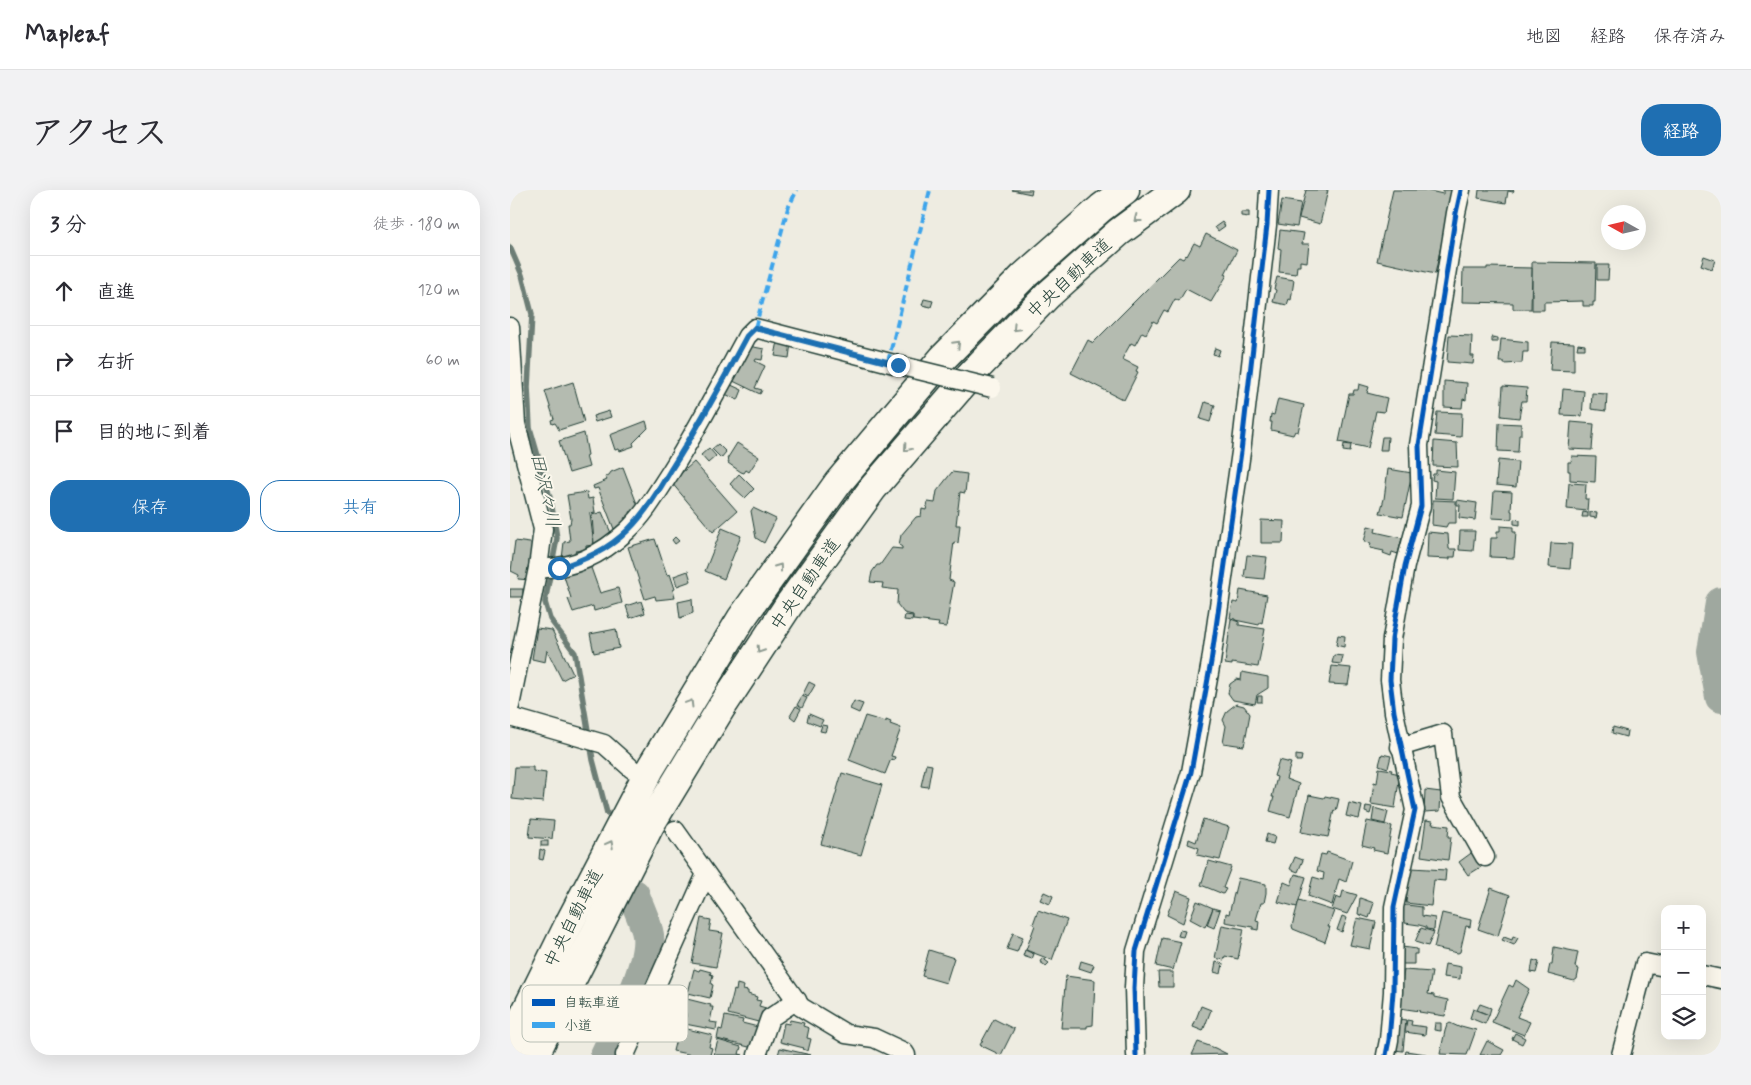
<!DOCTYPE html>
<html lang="ja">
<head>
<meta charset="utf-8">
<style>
	body { margin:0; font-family:Mynerve,"Klee One",sans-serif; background:#f2f2f3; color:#2b2b33 }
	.controls { position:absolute; right:15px; bottom:15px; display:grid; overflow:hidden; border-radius:10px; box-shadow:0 5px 20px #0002 }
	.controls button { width:45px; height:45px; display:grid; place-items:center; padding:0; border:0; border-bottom:1px solid #e1e1e2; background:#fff; color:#2b2b33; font:25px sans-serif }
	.compass { position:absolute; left:1091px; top:15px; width:45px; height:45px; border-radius:50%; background:#fff; box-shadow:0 5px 20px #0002; rotate:278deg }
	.stop { position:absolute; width:15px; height:15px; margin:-11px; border:4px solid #1f6fb2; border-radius:50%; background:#fff }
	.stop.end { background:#1f6fb2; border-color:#fff; box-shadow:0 1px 5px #0008 }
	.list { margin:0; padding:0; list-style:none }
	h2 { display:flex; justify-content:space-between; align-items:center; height:65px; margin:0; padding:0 20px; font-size:21px }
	h2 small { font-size:16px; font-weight:400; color:#7c7c81 }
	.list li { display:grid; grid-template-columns:32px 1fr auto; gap:15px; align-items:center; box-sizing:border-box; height:70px; padding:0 20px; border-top:1px solid #e1e1e2 }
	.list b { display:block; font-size:19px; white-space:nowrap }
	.list em { font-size:16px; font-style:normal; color:#7c7c81 }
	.actions { display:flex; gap:10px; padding:15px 20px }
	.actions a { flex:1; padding:11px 0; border:1px solid #1f6fb2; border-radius:20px; text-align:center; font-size:18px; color:#1f6fb2 }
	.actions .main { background:#1f6fb2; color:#fff }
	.icon { flex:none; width:28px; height:28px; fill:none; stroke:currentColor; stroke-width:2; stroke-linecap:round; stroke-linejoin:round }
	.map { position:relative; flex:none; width:1211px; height:865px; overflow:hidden; border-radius:20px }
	header { display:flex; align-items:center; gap:30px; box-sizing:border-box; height:70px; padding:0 25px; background:#fff; border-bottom:1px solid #e1e1e2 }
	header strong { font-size:24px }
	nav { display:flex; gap:28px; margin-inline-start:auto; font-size:18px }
	.intro { display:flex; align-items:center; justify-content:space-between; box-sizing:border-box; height:120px; padding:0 30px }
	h1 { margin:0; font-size:35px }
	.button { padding:12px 22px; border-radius:20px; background:#1f6fb2; color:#fff; font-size:18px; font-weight:700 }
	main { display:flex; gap:30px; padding:0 30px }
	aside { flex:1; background:#fff; border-radius:20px; box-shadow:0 5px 20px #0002 }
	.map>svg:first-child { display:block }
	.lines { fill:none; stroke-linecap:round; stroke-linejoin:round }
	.stream { stroke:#6c7d74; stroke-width:5.5 }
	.river { stroke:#9fa89f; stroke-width:32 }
	.building { fill:#b4bbb0; stroke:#1f3d34 }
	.minor-casing { stroke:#1f3d34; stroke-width:21 }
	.motorway-casing { stroke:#1f3d34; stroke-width:31 }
	.minor { stroke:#fbf7ec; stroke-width:18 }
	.motorway { stroke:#fbf7ec; stroke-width:28 }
	.minor-bridge-casing { stroke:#1f3d34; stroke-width:21; stroke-linecap:butt }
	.minor-bridge { stroke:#fbf7ec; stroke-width:18 }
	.quiet { stroke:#3da4eb; stroke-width:4; stroke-dasharray:8 4; stroke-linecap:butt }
	.cycleway-casing { stroke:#fbf7ec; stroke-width:8 }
	.cycleway { stroke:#0057b8; stroke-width:5 }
	.oneway { stroke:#8d9a90 }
	.route { stroke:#1f6fb2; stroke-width:6 }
	.labels { text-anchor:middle; stroke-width:4; stroke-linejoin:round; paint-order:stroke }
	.street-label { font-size:18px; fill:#1f3d34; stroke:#fbf7ec }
	.water-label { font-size:19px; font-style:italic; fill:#455d54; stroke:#fbf7ec }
	.key { fill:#fbf7ec; stroke:#b9bfb5; stroke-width:1 }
	.key-label { font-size:14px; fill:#1f3d34 }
</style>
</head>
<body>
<header>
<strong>Mapleaf</strong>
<nav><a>地図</a><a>経路</a><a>保存済み</a></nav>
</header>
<div class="intro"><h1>アクセス</h1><a class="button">経路</a></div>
<main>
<aside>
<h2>3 分<small>徒歩 · 180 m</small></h2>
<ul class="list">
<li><svg class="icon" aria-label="ahead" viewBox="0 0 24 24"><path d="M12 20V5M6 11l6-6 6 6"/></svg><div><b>直進</b></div><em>120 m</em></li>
<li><svg class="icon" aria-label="right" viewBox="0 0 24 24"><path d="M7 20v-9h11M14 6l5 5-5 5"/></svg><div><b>右折</b></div><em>60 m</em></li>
<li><svg class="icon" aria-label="arrive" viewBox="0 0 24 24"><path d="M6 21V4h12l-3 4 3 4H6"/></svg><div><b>目的地に到着</b></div></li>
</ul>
<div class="actions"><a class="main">保存</a><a>共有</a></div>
</aside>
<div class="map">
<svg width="1211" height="865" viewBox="0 0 1211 865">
	<rect width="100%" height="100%" fill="#eeece1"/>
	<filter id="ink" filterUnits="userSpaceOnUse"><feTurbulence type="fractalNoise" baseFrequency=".02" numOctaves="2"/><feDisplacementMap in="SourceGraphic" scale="10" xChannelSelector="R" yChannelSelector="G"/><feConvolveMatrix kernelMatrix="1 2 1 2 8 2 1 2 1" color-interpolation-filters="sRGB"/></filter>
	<g filter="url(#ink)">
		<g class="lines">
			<polyline class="stream" points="0,57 12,85 22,124 18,197 20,238 41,311 47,348 35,412 40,429 65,463 83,570 97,623"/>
			<g class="river">
				<polyline points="1211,413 1203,462 1211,507"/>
				<path d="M96,865C109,837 142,775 138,745C136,732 128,718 124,705"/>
			</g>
		</g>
		<g class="building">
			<polygon points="502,0 522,0 521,4"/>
			<polygon points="796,0 818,0 810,34 789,28"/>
			<polygon points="883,0 915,0 933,4 933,0 943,0 925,84 867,71"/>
			<polygon points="969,0 1004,0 1003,2 998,1 996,13 968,8"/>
			<polygon points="772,10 791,13 787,37 768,34"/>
			<polygon points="731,22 739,22 739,27 731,26"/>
			<polygon points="712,32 715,36 708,41 705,37"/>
			<polygon points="770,40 794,43 792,54 799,54 797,72 790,71 790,76 787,76 786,84 769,82 771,59 768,58"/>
			<polygon points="696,44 727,60 715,84 717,85 701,112 676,99 669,111 665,109 658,122 654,120 647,133 643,131 636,144 632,142 625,155 621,153 612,169 628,177 626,181 628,182 614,210 561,183 578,150 583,153 669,67 673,69 676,65 677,66 684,53 690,56"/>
			<polygon points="1194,66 1205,70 1202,79 1191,75"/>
			<polygon points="1022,72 1086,73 1085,112 1083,112 1083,116 1073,116 1073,111 1034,112 1034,120 1022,120"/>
			<polygon points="1087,75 1099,75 1098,90 1087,90"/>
			<polygon points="977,77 1022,78 1021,119 1003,119 1003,113 952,112 953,79 977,79"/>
			<polygon points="767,87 784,90 781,110 779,109 777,115 763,112 766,100 764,99"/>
			<polygon points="414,109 423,111 421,117 412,115"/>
			<polygon points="939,145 962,146 961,166 964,166 963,174 937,172"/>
			<polygon points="982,147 988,148 988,152 982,152"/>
			<polygon points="991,149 1018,152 1018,162 1013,162 1012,173 994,174 994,172 989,172"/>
			<polygon points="268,151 281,153 279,168 265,166"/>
			<polygon points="1042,152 1064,153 1064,181 1040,180"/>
			<polygon points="1068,154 1075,155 1075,159 1067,159"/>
			<polygon points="239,156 254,159 252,170 246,169 245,171 255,176 245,198 252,200 250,204 221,190"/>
			<polygon points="705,158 710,160 708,166 703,164"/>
			<polygon points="934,191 957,193 956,210 953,209 952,218 934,217"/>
			<polygon points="63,192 74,232 49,240 47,236 45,233 42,234 41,230 44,229 35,201"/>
			<polygon points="219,194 232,200 228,210 215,204"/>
			<polygon points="849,194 859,197 857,203 877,208 874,222 866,221 858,258 829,252 839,204 843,204 844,200 848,200"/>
			<polygon points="993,196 1017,198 1016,211 1012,211 1009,228 991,226"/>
			<polygon points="1053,199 1074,201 1072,226 1051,225"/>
			<polygon points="1082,203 1097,204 1096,221 1081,219"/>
			<polygon points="768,209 794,215 788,242 785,241 783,245 761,240 762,232 760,232 761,224 764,225"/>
			<polygon points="695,212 705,215 700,232 690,229"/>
			<polygon points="99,221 101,227 85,232 83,226"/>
			<polygon points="927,222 952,223 951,247 925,245"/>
			<polygon points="136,231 138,238 123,253 124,256 110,261 109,259 105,260 100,245"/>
			<polygon points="1061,232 1084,234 1082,260 1059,259"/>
			<polygon points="989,233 1011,234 1011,245 1009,245 1008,262 988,261"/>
			<polygon points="74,243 78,265 76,266 79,277 59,283 49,251"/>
			<polygon points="872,247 878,247 877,260 870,260"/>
			<polygon points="924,251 947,253 948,277 923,276"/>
			<polygon points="227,253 249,267 239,282 236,280 234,283 231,282 218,273 219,271 217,269"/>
			<polygon points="208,254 216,262 211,268 202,259"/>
			<polygon points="834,254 841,255 840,262 833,261"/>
			<polygon points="199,258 206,266 198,273 191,265"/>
			<polygon points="1062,266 1086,267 1085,292 1060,290 1060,281 1058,281 1058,272 1061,272"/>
			<polygon points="988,270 1008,272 1006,297 986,295"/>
			<polygon points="184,272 227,321 203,342 161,292"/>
			<polygon points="113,277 129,319 120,322 121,325 114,328 117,334 104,339 88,298 84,299 83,296 97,290 95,287 99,285 101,282"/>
			<polygon points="878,279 902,283 893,327 870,323 874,309"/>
			<polygon points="926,280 945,282 943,309 925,308 926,291 922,290 923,284 926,284"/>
			<polygon points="442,282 457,284 455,303 450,302 446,335 450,335 448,353 444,352 439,390 444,392 436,437 428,436 429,433 403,430 403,425 394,423 387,414 388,400 372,398 373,393 360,392 362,382 367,375 370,375 382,358 392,359 392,357 389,355 391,345 406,327 411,326 412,319 416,320 418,312 425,313 427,301"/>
			<polygon points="229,284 244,299 235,308 220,294"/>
			<polygon points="1059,293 1076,294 1075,309 1078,309 1077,321 1057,319"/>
			<polygon points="984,301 1002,302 1001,321 1002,321 1002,328 1000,329 982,328"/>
			<polygon points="77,302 78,309 83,308 85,323 80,324 84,355 76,356 76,360 65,361 66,364 52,369 54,352 60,351 58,334 60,334 61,329 57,305"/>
			<polygon points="923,310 946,311 946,333 938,333 936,337 922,335"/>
			<polygon points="947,310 967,313 965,330 949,328 950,315 947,315"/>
			<polygon points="243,318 266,329 254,353 246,348 241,321"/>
			<polygon points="92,322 101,343 84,354 82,325"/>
			<polygon points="1073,322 1078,323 1078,327 1072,327"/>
			<polygon points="1080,322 1087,323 1086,328 1080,327"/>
			<polygon points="1004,329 1010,330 1010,335 1004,334"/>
			<polygon points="751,330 774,331 773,353 751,353"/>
			<polygon points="858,336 866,338 865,342 892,348 888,364 882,362 881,366 873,363 874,361 860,358 861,353 854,352"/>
			<polygon points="990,336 1003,337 1003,342 1006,342 1004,368 980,367 981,348 987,348 987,341 990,341"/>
			<polygon points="212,338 231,346 214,389 195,381"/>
			<polygon points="950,341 965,341 963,361 949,360"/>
			<polygon points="918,342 938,344 939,359 946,359 945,367 940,367 940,369 917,368"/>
			<polygon points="165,347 169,351 165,354 162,350"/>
			<polygon points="145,349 157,385 160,384 165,399 163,400 165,408 146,410 145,406 135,409 118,357"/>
			<polygon points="5,351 27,354 20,390 8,389 9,385 1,381"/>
			<polygon points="1041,353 1062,354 1060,379 1039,377"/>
			<polygon points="737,365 757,367 754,389 734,387"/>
			<polygon points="80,375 90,403 108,398 112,413 84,421 83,416 63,422 58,409 61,408 53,383"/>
			<polygon points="178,381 181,391 167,396 164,386"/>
			<rect x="0" y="399" width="13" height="8"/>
			<polygon points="730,400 757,405 752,433 750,432 749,435 725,430 725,429 720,428 723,412 728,413"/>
			<polygon points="182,409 183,423 170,428 168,412"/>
			<polygon points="131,411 135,423 120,428 116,416"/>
			<polygon points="395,425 403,426 402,431 394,430"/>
			<polygon points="721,429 729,432 729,435 755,439 748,477 722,473 722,475 715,474"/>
			<polygon points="27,438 42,440 63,484 52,490 37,460 35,472 22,469"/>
			<polygon points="106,439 109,458 84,463 80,444"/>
			<polygon points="828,445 835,446 834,457 826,455"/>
			<polygon points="824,465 833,466 831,474 822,473"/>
			<polygon points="822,476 841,478 838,495 819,494"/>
			<polygon points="732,482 758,487 758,498 747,505 745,514 723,510 718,503 720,494 727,489 731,490"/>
			<polygon points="299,492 305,495 298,507 293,504"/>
			<polygon points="292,506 297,508 292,518 287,515"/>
			<polygon points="748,506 752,506 752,512 747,512"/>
			<polygon points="344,511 353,514 349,523 340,519"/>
			<polygon points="726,514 734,516 740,524 734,556 713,553 716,536 713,530 717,521"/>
			<polygon points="286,516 291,519 285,530 280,526"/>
			<polygon points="299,524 313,530 310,536 297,531"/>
			<polygon points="355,526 376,532 376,530 381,532 380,534 391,538 381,566 385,567 384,570 381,569 375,584 339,570"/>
			<polygon points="312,535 317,536 315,542 310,541"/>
			<polygon points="1103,537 1117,541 1116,547 1102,543"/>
			<polygon points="872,564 881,566 878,578 869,575"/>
			<polygon points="786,565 792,566 791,571 786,571"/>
			<polygon points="769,570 781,573 776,589 789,594 780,627 760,621 764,607 762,607 767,587 764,586"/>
			<polygon points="416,574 422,575 418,597 411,596"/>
			<polygon points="5,577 23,577 23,581 36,583 33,612 2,609"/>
			<polygon points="869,578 882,580 881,582 890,584 885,618 861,614 864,592 867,593"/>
			<polygon points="332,583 372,595 351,665 311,654"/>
			<polygon points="915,600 931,602 930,621 914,622"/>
			<polygon points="799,605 814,608 815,606 829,609 826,621 824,620 818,647 791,642"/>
			<polygon points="839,613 852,616 849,629 836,626"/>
			<polygon points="856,616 862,617 860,624 855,622"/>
			<polygon points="864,618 878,622 875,634 862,631"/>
			<polygon points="21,629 44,631 42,649 19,647"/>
			<polygon points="693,629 719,637 710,670 687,665 689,658 678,654 679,649 686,652"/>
			<polygon points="916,630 923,631 922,634 939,636 938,647 941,647 938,670 911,666"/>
			<polygon points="857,631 882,636 877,663 863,660 864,658 852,655"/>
			<polygon points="757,644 765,647 763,654 755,652"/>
			<rect x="31" y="651" width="7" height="5"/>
			<polygon points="30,659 35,661 33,670 29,669"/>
			<polygon points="964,661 974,675 958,685 949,672"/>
			<polygon points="817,662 842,671 836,692 829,689 822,715 798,706 803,687 813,690 814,683 807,681 811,664 816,665"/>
			<polygon points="785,667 793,670 788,682 780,679"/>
			<polygon points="699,671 721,677 713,698 716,699 713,704 691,695"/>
			<polygon points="901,678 936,680 935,691 924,690 921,716 896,713 898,685 901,685"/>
			<polygon points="785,684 796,687 787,717 768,712 774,692 781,695"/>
			<polygon points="728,688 756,694 756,703 754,713 751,713 746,730 749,731 748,740 743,739 743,737 715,732 716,723 719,724"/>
			<polygon points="981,698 1000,705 988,746 968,739"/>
			<polygon points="666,701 681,707 673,733 657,725"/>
			<polygon points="833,701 847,705 837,724 822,719 826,707 831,709"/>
			<polygon points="534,702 543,706 540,714 530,710"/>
			<polygon points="850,708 864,713 859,728 848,724"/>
			<polygon points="789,710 824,721 818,737 820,737 815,752 783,739 782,736"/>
			<polygon points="687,711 703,718 695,737 680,729"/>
			<polygon points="897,715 912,717 912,726 925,728 924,740 916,739 916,737 909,735 895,733 895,731 890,731 892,716"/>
			<polygon points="703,718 710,720 704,738 697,735"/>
			<polygon points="528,720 557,730 542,770 516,760 525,735 523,734"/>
			<polygon points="932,723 961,730 960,737 956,736 950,762 948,763 924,758"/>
			<polygon points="832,726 837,728 832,742 827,740"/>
			<polygon points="191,728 201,730 199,741 213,743 206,777 182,773"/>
			<polygon points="847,728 866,732 860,759 840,755"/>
			<polygon points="712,735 734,739 728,769 715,766 714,770 705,768"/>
			<polygon points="911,738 924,742 918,756 905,752"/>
			<polygon points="670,740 675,741 673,747 668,746"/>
			<polygon points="503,743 513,747 507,762 497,759"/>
			<polygon points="1003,746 1008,748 1004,755 992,750 994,747 1002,750"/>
			<polygon points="652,748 671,752 663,780 646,776"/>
			<polygon points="892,757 907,759 907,764 904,764 904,774 891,774"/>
			<polygon points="1044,757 1068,762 1065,777 1069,779 1067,789 1064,791 1038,784 1040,774 1042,774"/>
			<polygon points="419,760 444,768 436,793 412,786"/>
			<polygon points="515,760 524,764 522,769 513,766"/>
			<polygon points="532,768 539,773 536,776 530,772"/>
			<polygon points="1023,770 1029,772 1026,783 1021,782"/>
			<polygon points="571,771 584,775 581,782 569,778"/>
			<polygon points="706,772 713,774 711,784 704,782"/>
			<polygon points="935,774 951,777 950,789 933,787"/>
			<polygon points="184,779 189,781 190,779 201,782 200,784 203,785 201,794 203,795 200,808 178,803"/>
			<polygon points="894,780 922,782 918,804 924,805 924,807 938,810 935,826 909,822 910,821 889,818"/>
			<polygon points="648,782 663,782 663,797 649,797"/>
			<polygon points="556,786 585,790 583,835 577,836 577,838 551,838"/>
			<polygon points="1006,790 1019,799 1007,827 1020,832 1014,845 982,832 999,795 1003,797"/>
			<polygon points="227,794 234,796 233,800 238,801 238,804 247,807 246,810 251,811 249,816 256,818 252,833 218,824 224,800 226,801"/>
			<polygon points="172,804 178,804 177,809 171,809"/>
			<polygon points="177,809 201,815 200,817 203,817 200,832 207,833 206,840 175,834 177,824 174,823"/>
			<polygon points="970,814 981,818 979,825 967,820"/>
			<polygon points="691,816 701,820 693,841 683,837"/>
			<polygon points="963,819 979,825 975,834 960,828"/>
			<polygon points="215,826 233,830 232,833 248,837 243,858 207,849 209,839 212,840"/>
			<polygon points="484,829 504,839 491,865 470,855"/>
			<polygon points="889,829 896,830 893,861 884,860"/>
			<polygon points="280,830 294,833 293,836 299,838 297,848 301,849 298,861 293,859 294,858 270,852 274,833 279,834"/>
			<polygon points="897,830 902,831 901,835 916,837 915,845 895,842"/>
			<polygon points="925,833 931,833 931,841 924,840"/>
			<polygon points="940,833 951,838 951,836 966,840 957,865 930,864 935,841 937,835"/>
			<polygon points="169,837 202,845 199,857 202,858 200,865 182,865 163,861"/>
			<polygon points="1005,843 1015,848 1012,854 1002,849"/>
			<polygon points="208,850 231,857 229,864 233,865 204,865"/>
			<polygon points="977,851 994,860 991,865 970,865"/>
			<polygon points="688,852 705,858 717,864 682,865"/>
			<polygon points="270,858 301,865 268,865"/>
			<polygon points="896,861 916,864 916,865 895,865"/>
		</g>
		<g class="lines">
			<g class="minor-casing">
				<g id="minor">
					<polyline points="0,137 6,234 33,339 28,378 0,516"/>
					<path d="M28,378C62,380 92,364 117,341C135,324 147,303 160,283C188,238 212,192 237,146L245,138L388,175"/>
					<polyline points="0,527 94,554 122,579"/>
					<polyline points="890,557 933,544 941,607 975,667"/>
					<polyline points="165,640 291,817 336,844 364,848 394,862 396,865"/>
					<polyline points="1192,785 1211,789"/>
					<polyline points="115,865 196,684"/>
					<polyline points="247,865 260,828 287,810"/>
					<polyline points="626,865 624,798 626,761 681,582 701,472 731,262 757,35 759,0"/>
					<polyline points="876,865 879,850 883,802 884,717 905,620 884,522 880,490 882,449 895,376 911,316 909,255 946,23 951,0"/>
					<polyline points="1111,865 1135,773 1155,777"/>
				</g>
			</g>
			<g class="motorway-casing">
				<g id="motorway">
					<polyline points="0,854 60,732 140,579 231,429 328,293 433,168 514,86 591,18 615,0"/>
					<polyline points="25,865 49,815 140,635 211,518 278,416 363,298 464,181 538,105 609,42 666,0"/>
				</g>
			</g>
			<use href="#minor" class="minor"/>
			<use href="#motorway" class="motorway"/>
			<g class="minor-bridge-casing">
				<polyline id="minor-bridge" points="388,175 482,198"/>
			</g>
			<use href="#minor-bridge" class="minor-bridge"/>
			<g class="quiet">
				<polyline points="245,138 278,18 287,0"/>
				<polyline points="378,172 420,0"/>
			</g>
			<g class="cycleway-casing">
				<g id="cycleway">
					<polyline points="626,865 624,798 626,761 681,582 701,472 731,262 757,35 759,0"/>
					<polyline points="876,865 879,850 883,802 884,717 905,620 884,522 880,490 882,449 895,376 911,316 909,255 946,23 951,0"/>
				</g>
			</g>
			<use href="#cycleway" class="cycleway"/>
		</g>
		<defs><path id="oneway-chevron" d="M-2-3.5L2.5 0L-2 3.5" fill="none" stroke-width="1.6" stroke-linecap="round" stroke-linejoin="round" transform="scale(1.25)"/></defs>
		<g class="oneway">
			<use href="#oneway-chevron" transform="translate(627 29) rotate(143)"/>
			<use href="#oneway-chevron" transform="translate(506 138) rotate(134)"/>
			<use href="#oneway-chevron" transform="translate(447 154) rotate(-45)"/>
			<use href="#oneway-chevron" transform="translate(397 258) rotate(131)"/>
			<use href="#oneway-chevron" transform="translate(269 377) rotate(-54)"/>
			<use href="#oneway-chevron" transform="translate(250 460) rotate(123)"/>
			<use href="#oneway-chevron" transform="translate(180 513) rotate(-59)"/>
			<use href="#oneway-chevron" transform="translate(100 654) rotate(-62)"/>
		</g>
	</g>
	<g class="lines" filter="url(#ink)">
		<path class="route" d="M49,378C76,369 98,360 118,340C136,322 149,300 162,278C189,236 213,191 237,146L245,138L388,175"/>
	</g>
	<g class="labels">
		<g class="street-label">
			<text transform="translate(559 88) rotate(-43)" y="6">中央自動車道</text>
			<text transform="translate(295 394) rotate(-55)" y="6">中央自動車道</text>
			<text transform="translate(63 728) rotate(-63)" y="6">中央自動車道</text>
		</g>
		<g class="water-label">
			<text transform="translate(36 300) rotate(77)" y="7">田沢々川</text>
		</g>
	</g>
	<rect x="12" y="795" width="166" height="57" rx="8" class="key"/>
	<rect x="22" y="809" width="23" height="7" fill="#0057b8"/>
	<rect x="22" y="832" width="23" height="6" fill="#3da4eb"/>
	<g class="key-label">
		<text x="54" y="817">自転車道</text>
		<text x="54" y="840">小道</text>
	</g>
</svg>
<div class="controls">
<button>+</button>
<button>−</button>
<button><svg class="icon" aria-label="layers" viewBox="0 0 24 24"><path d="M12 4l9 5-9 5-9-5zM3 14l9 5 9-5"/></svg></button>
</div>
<svg class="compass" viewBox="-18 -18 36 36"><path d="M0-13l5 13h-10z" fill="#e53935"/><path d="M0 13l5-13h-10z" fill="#7c7c81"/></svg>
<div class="stop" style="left:49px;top:378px"></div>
<div class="stop end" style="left:388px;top:175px"></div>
</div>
</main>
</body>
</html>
